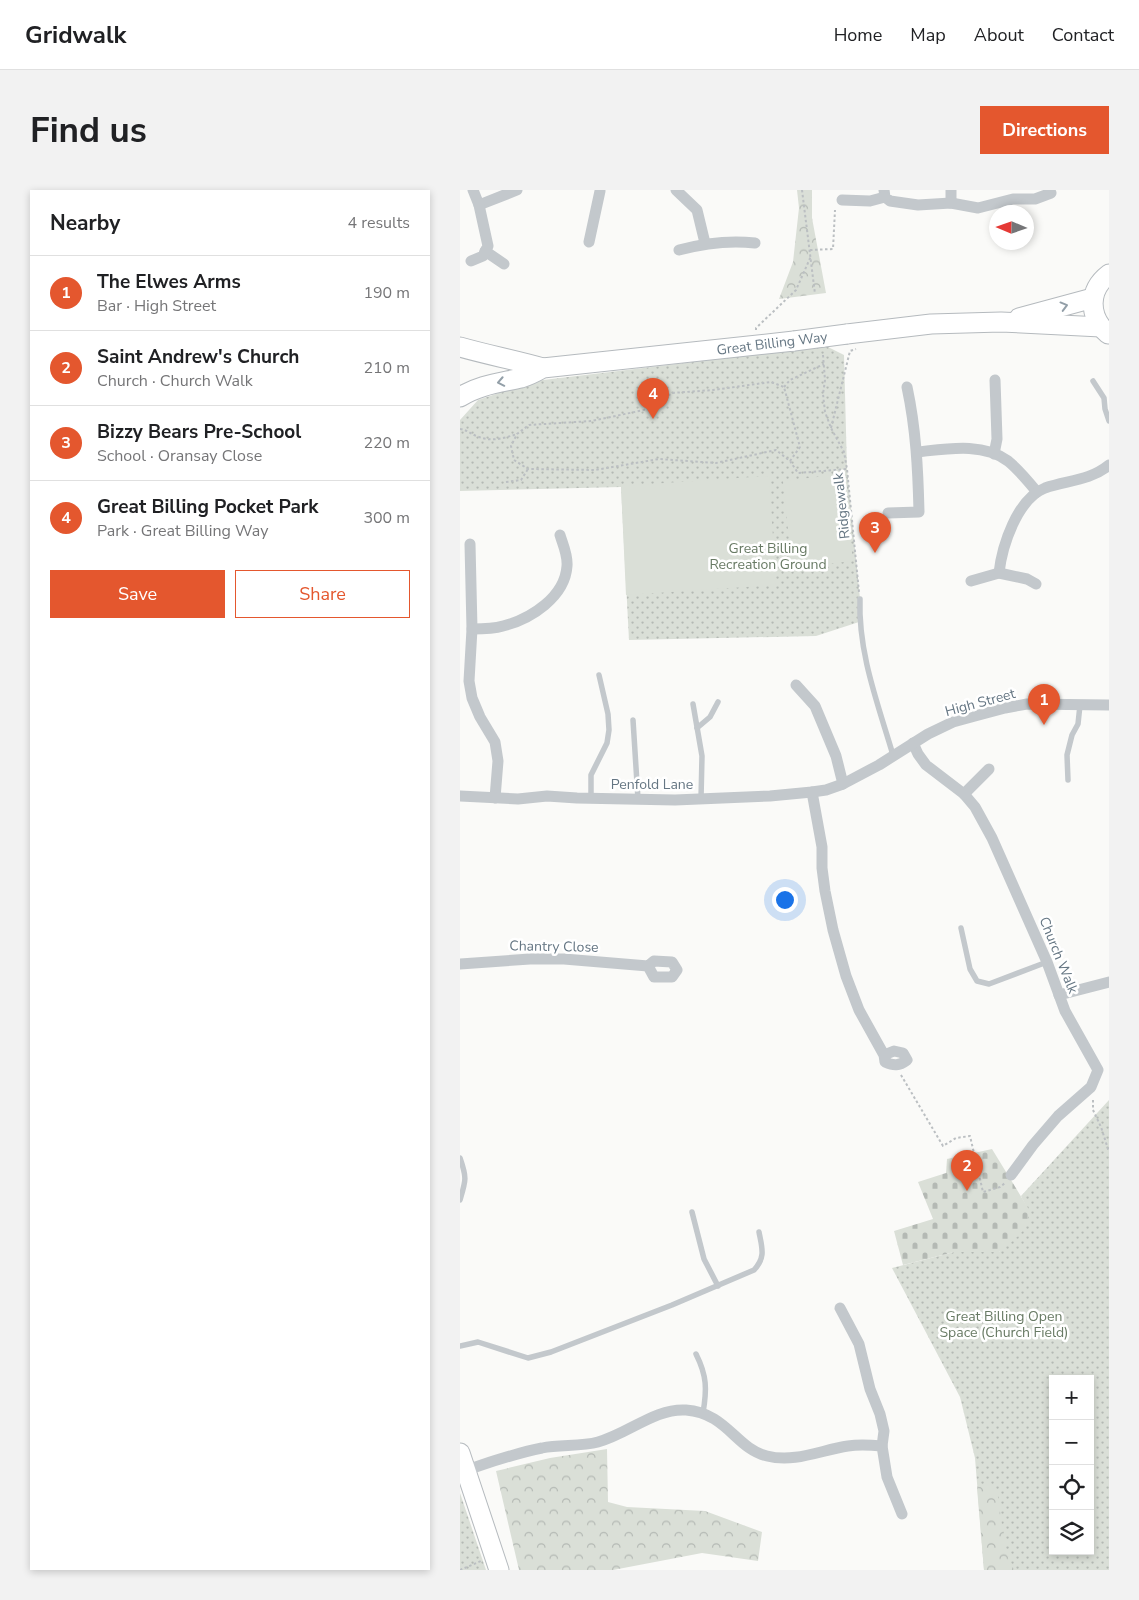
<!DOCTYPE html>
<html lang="en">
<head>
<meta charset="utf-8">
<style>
	body { margin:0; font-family:"Nunito Sans",sans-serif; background:#f2f2f2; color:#202124 }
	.controls { position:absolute; right:15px; bottom:15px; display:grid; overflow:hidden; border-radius:0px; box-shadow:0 2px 8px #0003 }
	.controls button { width:45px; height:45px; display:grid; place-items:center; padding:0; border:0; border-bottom:1px solid #e0e0e0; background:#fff; color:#202124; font:25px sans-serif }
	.compass { position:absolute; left:529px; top:15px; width:45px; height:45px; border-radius:50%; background:#fff; box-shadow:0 2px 8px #0003; rotate:272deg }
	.you { position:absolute; left:324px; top:709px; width:18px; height:18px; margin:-12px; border:4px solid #fff; border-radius:50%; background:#1a73e8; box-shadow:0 0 0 8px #1a73e833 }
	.badge { display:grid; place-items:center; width:32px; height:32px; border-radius:50%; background:#e4572e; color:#fff; font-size:16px; font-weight:700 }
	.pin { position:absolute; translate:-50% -41px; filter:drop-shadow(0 1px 2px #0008) }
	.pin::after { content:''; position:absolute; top:26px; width:18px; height:15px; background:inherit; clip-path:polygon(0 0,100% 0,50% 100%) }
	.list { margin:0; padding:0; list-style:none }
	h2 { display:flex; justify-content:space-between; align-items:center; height:65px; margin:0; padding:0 20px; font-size:21px }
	h2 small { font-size:16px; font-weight:400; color:#757577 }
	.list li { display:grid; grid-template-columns:32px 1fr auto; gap:15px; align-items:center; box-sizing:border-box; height:75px; padding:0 20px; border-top:1px solid #e0e0e0 }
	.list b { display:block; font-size:19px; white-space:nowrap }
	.list p { margin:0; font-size:16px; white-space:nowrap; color:#757577 }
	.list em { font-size:16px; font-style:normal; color:#757577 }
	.actions { display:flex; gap:10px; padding:15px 20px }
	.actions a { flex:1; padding:11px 0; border:1px solid #e4572e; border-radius:0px; text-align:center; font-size:18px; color:#e4572e }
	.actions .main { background:#e4572e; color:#fff }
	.icon { flex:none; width:28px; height:28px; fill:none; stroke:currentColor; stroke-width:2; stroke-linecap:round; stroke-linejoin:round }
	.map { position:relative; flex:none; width:649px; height:1380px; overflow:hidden; border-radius:0px }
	header { display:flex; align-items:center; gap:30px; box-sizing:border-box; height:70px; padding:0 25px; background:#fff; border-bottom:1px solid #e0e0e0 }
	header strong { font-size:24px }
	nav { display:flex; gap:28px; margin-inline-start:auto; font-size:18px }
	.intro { display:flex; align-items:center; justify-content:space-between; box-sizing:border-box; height:120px; padding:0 30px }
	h1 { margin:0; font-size:35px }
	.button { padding:12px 22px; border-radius:0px; background:#e4572e; color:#fff; font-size:18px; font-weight:700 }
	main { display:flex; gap:30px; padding:0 30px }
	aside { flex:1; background:#fff; border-radius:0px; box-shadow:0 2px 8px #0003 }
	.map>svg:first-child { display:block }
	.grass { fill:url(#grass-dots); fill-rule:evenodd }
	.forest { fill:url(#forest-crowns) }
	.cemetery { fill:url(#cemetery-stones) }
	.garden { fill:#dadfd7 }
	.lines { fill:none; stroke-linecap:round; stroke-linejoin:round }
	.primary-casing { stroke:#b5babe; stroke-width:21 }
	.path { stroke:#bbbfc2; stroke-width:2; stroke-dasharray:2.5 2.5; stroke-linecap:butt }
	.lane { stroke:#c3c8cc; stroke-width:5.5 }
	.street { stroke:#c3c8cc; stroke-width:11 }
	.primary { stroke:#fff; stroke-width:19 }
	.primary-bridge-casing { stroke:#b5babe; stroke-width:21; stroke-linecap:butt }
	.primary-bridge { stroke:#fff; stroke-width:19 }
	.oneway { stroke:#939fa8 }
	.labels { text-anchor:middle; stroke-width:5; stroke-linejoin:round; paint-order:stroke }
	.street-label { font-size:14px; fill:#657683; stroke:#fff }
	.park-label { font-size:14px; fill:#687a64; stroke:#fff }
</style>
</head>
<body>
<header>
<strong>Gridwalk</strong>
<nav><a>Home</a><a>Map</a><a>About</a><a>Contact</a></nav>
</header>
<div class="intro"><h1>Find us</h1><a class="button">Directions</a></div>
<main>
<aside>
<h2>Nearby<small>4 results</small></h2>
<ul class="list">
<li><span class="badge">1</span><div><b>The Elwes Arms</b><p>Bar · High Street</p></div><em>190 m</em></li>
<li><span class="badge">2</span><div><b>Saint Andrew's Church</b><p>Church · Church Walk</p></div><em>210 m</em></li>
<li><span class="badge">3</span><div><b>Bizzy Bears Pre-School</b><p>School · Oransay Close</p></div><em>220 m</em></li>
<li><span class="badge">4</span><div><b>Great Billing Pocket Park</b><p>Park · Great Billing Way</p></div><em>300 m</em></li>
</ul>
<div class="actions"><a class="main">Save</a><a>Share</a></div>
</aside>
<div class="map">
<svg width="649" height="1380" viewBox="0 0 649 1380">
	<defs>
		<pattern id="grass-dots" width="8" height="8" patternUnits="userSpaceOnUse" patternTransform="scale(1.25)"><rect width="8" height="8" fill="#dadfd7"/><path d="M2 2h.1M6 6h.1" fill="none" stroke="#b4b9b4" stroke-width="1.8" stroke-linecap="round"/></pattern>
		<pattern id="forest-crowns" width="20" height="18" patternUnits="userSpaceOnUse" patternTransform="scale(1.25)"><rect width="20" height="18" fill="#dadfd7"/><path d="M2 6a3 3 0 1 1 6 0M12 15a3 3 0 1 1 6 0" fill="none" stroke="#b4b9b4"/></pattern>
		<pattern id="cemetery-stones" width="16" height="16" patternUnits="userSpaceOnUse" patternTransform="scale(1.25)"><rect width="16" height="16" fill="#dadfd7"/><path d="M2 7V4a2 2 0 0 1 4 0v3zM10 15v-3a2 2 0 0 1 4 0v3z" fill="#b4b9b4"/></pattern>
	</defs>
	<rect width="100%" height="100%" fill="#fafaf8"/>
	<g class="grass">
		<polygon points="366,156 384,165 387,279 400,409 399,432 356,446 169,450 161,297 0,301 0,230 18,210 75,191"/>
		<path d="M649,910V1380H524L515,1268L500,1207L432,1078L494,1062H539L567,1018L561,1006ZM593,1189H630V1361H593Z"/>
		<polygon points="0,1303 26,1380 0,1380"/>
	</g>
	<g class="forest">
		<polygon points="337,0 352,0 352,28 366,103 319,109 333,72 339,18"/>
		<polygon points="147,1259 148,1312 167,1317 245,1321 302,1342 298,1371 242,1363 153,1380 59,1380 36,1281 90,1268"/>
		<polygon points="527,1293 537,1300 545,1357 554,1380 524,1380 517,1298"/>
	</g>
	<path class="cemetery" d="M532,959L568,1018C571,1041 555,1048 539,1062H494L443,1075L434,1041L473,1029L458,992L486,983L487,969Z"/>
	<g class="garden">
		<polygon points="383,284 393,371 332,378 323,291"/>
		<polygon points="309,286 316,395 166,405 161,296"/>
	</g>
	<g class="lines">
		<g class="primary-casing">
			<g id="primary">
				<polyline points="559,128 633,108"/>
				<polyline points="387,144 471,134 541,132 641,137"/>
				<path d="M648,144C628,126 628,100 649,84"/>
				<path d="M0,157C28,165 55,170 83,178"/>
				<path d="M0,207C19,195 39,193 61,188C68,186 76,182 83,178L334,151"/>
				<polyline points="0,1263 39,1380"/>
			</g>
		</g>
		<g class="path">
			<polyline points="342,0 355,104"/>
			<polyline points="350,60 373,59 375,20"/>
			<polyline points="296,140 296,138 336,100 351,66"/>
			<polyline points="363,165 365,190 363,204 365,222 371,238 384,262 387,279 399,402"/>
			<polyline points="324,197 330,190 364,174"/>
			<polyline points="371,238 390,161 396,159"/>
			<path d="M0,239C8,240 12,245 19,247C32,252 45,248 57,244"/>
			<polyline points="330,271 340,257 324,197 311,192 253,200 212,203 189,219 131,231 69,235 57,244 51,256 54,270 68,279 135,280 199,269 256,273 316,260 330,271 338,283 387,279"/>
			<polyline points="46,292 61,290 68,279"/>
			<polyline points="441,885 483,956 496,948 510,946 523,1002 540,997 545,993"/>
			<polyline points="633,910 633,920 641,937 649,962"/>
			<polyline points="0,1380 21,1371"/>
		</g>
		<g class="lane">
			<polyline points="633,191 644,208 645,219 649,231"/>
			<path d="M400,409C398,463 418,514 433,565"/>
			<polyline points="233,514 242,566 241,609"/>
			<polyline points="173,530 178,609"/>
			<polyline points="237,538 250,527 258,512"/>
			<polyline points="608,590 607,565 612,545 618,534 620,515"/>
			<polyline points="131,608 131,585 147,553 149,540 148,524 139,485"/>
			<polyline points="501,738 510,779 517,791 529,794 587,772"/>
			<path d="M0,968C7,988 6,990 0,1010"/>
			<polyline points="232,1022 244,1069 258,1096"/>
			<path d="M0,1156L18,1152L68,1168L91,1162L212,1115L294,1080C306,1067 302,1058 299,1042"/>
			<path d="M236,1164C247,1186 247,1199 243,1223"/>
		</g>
		<g class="street">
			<polyline points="216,0 237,20 245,53"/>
			<polyline points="424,0 425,7 430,11 458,15 491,13 518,18 553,9 575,9 591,3"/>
			<polyline points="491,0 491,13"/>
			<polyline points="382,10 410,11 425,7"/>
			<polyline points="19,15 57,0"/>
			<polyline points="129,52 140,1"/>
			<path d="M219,60C245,53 269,50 295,53"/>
			<polyline points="25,61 44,74"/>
			<polyline points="11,71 23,66 28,56 19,15 13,0"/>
			<path d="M457,262C486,259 523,252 548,271C559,280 568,291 577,302"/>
			<polyline points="534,264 537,249 535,190"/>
			<path d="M428,323L459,322C458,280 456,239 447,197"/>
			<polyline points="10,354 12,439 9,491 12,508 20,527 35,552 38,571 35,608"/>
			<path d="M539,383C542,356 557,309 585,298C609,290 629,291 649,275"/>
			<polyline points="511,391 539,383 567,389 576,394"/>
			<path d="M12,439C23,439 33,439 43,436C71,429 105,407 107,376C108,365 103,355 100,345"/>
			<polyline points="336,495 355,516 376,566 383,594"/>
			<polyline points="453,553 458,564 466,575 504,604 515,617 532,648 587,772 605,821 638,880 631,897 598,926 573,955 551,985"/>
			<path d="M352,602L362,657V678L365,701L373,740L386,786L399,820L424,865L434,861L443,863L447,870C439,876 434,876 425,872L424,865"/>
			<polyline points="504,604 529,579"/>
			<polyline points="0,606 58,609 87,606 117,608 215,610 310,606 352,602 366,600 383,594 419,575 468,544 493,532 515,526 545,518 567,514 649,515"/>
			<polyline points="0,774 70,769 104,769 188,776 194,771 212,772 217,780 212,787 194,787 188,776"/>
			<polyline points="599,805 649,792"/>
			<polyline points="380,1118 399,1154 410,1199 420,1224 424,1241 422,1256"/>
			<path d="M6,1280C31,1272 56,1263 82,1258C100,1254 120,1257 138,1252C168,1244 195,1218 226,1220C267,1223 276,1259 307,1266C335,1273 361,1260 388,1256C400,1254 411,1255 422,1256L427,1287L442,1324"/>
		</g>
		<use href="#primary" class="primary"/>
		<g class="primary-bridge-casing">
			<polyline id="primary-bridge" points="334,151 387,144"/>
		</g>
		<use href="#primary-bridge" class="primary-bridge"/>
	</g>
	<defs><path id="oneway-chevron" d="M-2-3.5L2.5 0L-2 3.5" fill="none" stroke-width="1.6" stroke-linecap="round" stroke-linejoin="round" transform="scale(1.25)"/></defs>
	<g class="oneway">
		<use href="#oneway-chevron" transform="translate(604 116) rotate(-15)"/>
		<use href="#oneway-chevron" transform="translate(41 192) rotate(169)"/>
	</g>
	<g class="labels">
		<g class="street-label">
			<text transform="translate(312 153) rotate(-7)" y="5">Great Billing Way</text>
			<text transform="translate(381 316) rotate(-96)" y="5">Ridgewalk</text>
			<text transform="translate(520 512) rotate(-15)" y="5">High Street</text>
			<text x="192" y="599">Penfold Lane</text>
			<text transform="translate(94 756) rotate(1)" y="5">Chantry Close</text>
			<text transform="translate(599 765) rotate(68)" y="5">Church Walk</text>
		</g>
		<g class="park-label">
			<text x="308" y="363">Great Billing<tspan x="308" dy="16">Recreation Ground</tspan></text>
			<text x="544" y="1131">Great Billing Open<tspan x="544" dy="16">Space (Church Field)</tspan></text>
		</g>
	</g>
</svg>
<div class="controls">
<button>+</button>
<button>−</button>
<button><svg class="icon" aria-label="locate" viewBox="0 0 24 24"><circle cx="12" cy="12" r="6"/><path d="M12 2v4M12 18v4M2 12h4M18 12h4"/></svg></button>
<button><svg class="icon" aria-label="layers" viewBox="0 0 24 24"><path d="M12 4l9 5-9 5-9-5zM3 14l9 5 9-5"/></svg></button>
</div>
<svg class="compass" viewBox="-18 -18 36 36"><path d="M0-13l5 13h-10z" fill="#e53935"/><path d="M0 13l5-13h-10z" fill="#757577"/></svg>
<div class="you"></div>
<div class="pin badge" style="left:584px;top:535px">1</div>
<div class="pin badge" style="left:507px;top:1001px">2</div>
<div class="pin badge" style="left:415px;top:363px">3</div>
<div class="pin badge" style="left:193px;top:229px">4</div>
</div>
</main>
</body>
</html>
